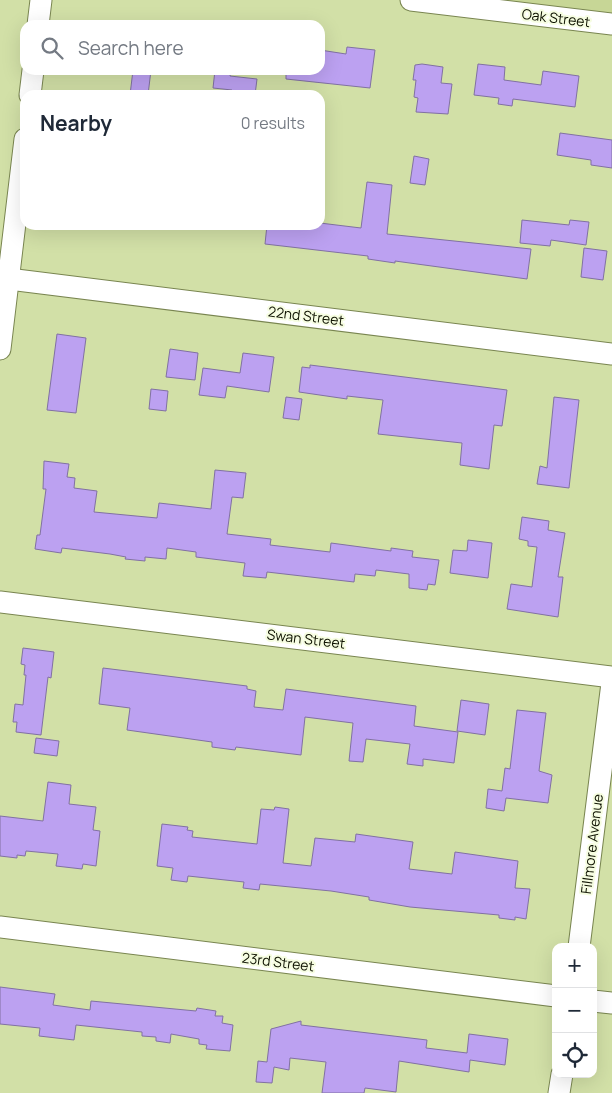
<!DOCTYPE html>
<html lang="en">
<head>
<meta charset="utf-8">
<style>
	body { margin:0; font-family:Manrope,sans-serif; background:#f2f2f3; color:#1f2937 }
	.controls { position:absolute; right:15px; bottom:15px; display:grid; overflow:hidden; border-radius:10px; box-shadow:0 5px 20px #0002 }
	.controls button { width:45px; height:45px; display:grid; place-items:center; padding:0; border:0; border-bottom:1px solid #e0e1e3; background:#fff; color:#1f2937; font:25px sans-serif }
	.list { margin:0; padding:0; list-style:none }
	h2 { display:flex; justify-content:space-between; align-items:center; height:65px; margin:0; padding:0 20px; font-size:21px }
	h2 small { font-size:16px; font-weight:400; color:#747a83 }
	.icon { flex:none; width:28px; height:28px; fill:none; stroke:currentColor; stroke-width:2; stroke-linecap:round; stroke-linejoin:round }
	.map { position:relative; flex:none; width:612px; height:1093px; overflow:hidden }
	.search { position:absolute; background:#fff; box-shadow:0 5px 20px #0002; left:20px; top:20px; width:305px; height:55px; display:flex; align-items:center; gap:12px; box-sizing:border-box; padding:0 18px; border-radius:15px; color:#747a83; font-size:19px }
	.panel { position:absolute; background:#fff; box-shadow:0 5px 20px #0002; left:20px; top:90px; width:305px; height:140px; border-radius:15px }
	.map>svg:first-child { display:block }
	.built { fill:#c7d696 }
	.building { fill:#bca1f1; stroke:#8171a2 }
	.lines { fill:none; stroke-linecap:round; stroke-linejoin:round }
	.minor-casing { stroke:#798550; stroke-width:23 }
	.minor { stroke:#fff; stroke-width:21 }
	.labels { text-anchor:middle; stroke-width:4; stroke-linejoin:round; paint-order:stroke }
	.street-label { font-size:14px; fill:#0e1201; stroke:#f6fde1 }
</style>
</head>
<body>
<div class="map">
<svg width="612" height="1093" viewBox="0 0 612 1093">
	<rect width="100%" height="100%" fill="#d2e0a7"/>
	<polygon class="built" points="501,0 612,0 612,13"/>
	<g class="building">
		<polygon points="347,47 375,50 370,88 286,79 286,70 320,70 320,50 346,54"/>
		<polygon points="422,64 443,67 441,83 452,84 448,114 416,112 418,98 414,97 416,80 413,80 415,65"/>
		<polygon points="478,64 505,67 504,80 541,85 543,71 579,76 575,107 513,99 512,106 498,104 499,98 474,95"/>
		<polygon points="133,70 151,70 148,95 130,95"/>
		<polygon points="215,70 231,70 230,76 257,79 255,95 232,95 232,90 213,88"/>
		<polygon points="560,133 612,140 612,168 591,165 591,160 557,155"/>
		<polygon points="414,156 429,159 425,185 410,183"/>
		<polygon points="367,182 392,185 387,234 531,249 527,279 395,261 395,263 368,259 368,256 265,244 267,225 320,225 320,223 361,228"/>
		<polygon points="522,220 569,225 570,220 589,222 586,245 551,240 550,246 520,243"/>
		<polygon points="584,248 607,251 603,280 581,277"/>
		<polygon points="57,334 86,338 76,413 47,410"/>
		<polygon points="170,349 198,353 195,380 166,377"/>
		<polygon points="243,353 274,357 269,392 227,386 225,398 199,395 203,368 240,373"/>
		<polygon points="310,365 507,390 502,426 494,425 489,469 460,465 462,443 378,434 383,400 347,396 347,399 299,392 302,367 310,368"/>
		<polygon points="151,389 168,391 166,411 149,409"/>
		<polygon points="286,397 302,399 299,420 283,418"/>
		<polygon points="554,397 579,400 569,488 537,484 540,466 547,468"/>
		<polygon points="44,461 69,464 67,477 75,478 74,488 97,491 94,512 157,518 159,503 211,509 215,470 246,473 243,498 232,497 227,534 271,539 270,545 330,552 331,543 391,551 391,548 413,551 412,557 439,560 435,585 428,584 427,590 409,588 409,574 376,570 375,576 355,574 354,582 267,572 266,578 243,576 245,563 196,557 196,552 167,548 166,559 145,557 145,561 125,559 126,557 110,554 62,548 61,553 35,549 37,535 40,535 46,489 43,489"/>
		<polygon points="522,517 549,521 548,530 565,533 558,577 563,577 558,617 507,609 511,584 532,587 537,547 528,546 528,541 519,539"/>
		<polygon points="468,540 492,543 488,578 450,573 453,550 467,551"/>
		<polygon points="23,648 54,652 51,678 48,677 41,735 16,732 17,722 13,722 15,704 23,705 26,675 24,675 25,665 21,664"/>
		<polygon points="103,668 247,686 247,689 256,691 254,707 283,710 286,689 416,706 414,726 458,732 454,763 423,759 423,766 407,764 410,744 366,739 363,762 349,761 353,723 305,717 301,755 236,747 235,750 212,747 212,742 127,730 130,708 99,704"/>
		<polygon points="461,700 489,704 485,735 457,731"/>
		<polygon points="517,710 546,713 539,771 552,775 548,803 506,798 504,811 486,808 488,789 502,791 505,768 510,769"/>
		<polygon points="36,738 59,741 57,756 34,753"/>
		<polygon points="48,782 71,785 69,804 96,807 93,830 100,831 96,866 83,864 82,869 56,866 58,854 26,851 25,856 17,855 17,858 0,856 0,816 43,821"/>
		<polygon points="275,807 289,809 283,863 311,866 315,838 355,842 356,834 413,842 409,869 452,874 455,852 518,861 515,888 530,889 526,919 515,917 515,920 499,918 499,915 410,907 369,900 369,897 331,891 260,884 259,890 243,888 244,882 188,876 187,882 171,880 173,868 157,866 162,824 188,827 187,830 193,831 192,837 257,844 261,809 274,810"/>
		<polygon points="0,987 55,994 53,1005 90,1010 91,1001 196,1011 197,1008 216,1011 215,1016 223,1016 222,1023 233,1025 230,1051 206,1049 207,1045 199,1044 199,1039 171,1034 170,1043 156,1041 156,1037 142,1036 142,1032 76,1025 74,1040 39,1036 40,1028 0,1024"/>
		<polygon points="301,1021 301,1025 427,1040 426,1048 467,1053 469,1034 508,1039 505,1065 470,1060 469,1072 399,1061 396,1092 365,1088 364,1093 322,1093 326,1062 290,1058 289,1070 274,1067 272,1083 256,1082 258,1061 267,1062 271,1029"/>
	</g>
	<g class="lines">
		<g class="minor-casing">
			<g id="minor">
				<polyline points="411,0 612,24"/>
				<polyline points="38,25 41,0"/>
				<polyline points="30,95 33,70"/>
				<polyline points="0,278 612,354"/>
				<polyline points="0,349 25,139"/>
				<polyline points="0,602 612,677"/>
				<polyline points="0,927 556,996"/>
				<polyline points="579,947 612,683"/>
				<polyline points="593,1001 612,1003"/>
				<polyline points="559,1093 562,1074"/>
			</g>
		</g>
		<use href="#minor" class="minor"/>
	</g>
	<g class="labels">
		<g class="street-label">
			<text transform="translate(556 18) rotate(7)" y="5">Oak Street</text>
			<text transform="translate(306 316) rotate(7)" y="5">22nd Street</text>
			<text transform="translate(306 639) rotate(7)" y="5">Swan Street</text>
			<text transform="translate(592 844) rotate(-83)" y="5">Fillmore Avenue</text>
			<text transform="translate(278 962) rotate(7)" y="5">23rd Street</text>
		</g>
	</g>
</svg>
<div class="controls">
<button>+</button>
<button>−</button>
<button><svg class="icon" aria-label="locate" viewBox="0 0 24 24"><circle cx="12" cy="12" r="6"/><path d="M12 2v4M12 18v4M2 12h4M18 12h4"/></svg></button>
</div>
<div class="search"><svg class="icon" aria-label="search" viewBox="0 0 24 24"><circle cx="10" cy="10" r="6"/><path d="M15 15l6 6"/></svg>Search here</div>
<section class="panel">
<h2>Nearby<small>0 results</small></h2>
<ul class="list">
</ul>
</section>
</div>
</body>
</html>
